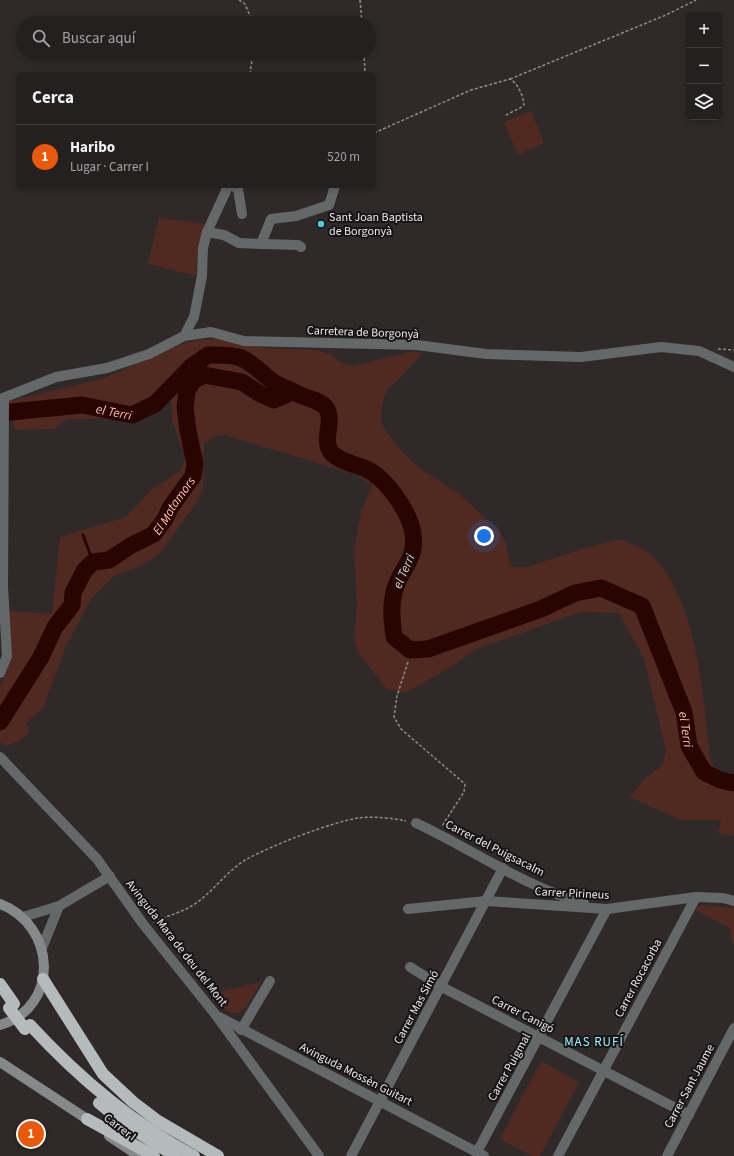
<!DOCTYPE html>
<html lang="es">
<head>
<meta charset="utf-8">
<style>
	body { margin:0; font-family:"Source Sans 3",sans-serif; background:#2f2d2c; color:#f1f3f6 }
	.controls { position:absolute; right:12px; top:12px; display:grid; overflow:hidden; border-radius:6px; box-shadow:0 2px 6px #0003 }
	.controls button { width:36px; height:36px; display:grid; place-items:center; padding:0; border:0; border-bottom:1px solid #403e3d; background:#23201f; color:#f1f3f6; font:20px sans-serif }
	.you { position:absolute; left:484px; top:536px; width:14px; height:14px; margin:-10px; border:3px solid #fff; border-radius:50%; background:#1a73e8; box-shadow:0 0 0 6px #1a73e833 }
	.badge { display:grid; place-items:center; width:26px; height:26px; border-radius:50%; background:#ea580c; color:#fff; font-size:13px; font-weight:700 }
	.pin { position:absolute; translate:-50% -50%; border:2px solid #fff; box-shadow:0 1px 4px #0006 }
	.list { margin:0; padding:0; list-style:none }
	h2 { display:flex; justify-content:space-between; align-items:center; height:52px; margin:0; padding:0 16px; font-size:17px }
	h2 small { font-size:13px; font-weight:400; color:#a3a3a4 }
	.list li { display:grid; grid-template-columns:26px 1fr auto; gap:12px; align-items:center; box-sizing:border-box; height:64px; padding:0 16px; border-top:1px solid #403e3d }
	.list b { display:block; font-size:15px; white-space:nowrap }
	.list p { margin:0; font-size:13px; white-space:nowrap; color:#a3a3a4 }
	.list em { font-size:13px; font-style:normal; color:#a3a3a4 }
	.icon { flex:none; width:22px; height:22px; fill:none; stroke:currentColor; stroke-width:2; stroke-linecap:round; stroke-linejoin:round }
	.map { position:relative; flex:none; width:734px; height:1156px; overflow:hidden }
	.search { position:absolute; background:#23201f; box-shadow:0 2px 6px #0003; left:16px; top:16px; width:360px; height:44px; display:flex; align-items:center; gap:10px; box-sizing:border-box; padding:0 14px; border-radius:22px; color:#a3a3a4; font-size:15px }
	.panel { position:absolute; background:#23201f; box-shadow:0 2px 6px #0003; left:16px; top:72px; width:360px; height:116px; border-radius:6px }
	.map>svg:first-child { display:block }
	.green { fill:#502a21 }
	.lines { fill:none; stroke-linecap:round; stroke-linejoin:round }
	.stream { stroke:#290501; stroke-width:3 }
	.river { stroke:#290501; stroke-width:17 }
	.path { stroke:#908c8b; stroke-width:1.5; stroke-dasharray:3 2; stroke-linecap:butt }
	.street { stroke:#656868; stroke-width:10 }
	.secondary { stroke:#85898a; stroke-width:10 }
	.highway { stroke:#b5bbbc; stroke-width:12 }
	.highway-bridge { stroke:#b5bbbc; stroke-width:12 }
	.poi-dot { fill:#52cbd8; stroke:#151313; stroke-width:1.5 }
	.labels { text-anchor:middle; stroke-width:4; stroke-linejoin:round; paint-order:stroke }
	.poi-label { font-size:12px; fill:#ece9e8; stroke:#151313; text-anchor:start }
	.street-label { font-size:12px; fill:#ece9e8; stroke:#151313 }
	.water-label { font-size:13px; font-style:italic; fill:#fcbeaf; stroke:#151313 }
	.neighbourhood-label { font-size:13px; letter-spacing:1px; fill:#a1f2fb; stroke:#151313 }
</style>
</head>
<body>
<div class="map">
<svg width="734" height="1156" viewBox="0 0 734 1156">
	<rect width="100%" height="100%" fill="#2f2a29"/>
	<g class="green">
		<polygon points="531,111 544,143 518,155 504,122"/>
		<polygon points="159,218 207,224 200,238 197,253 196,276 148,264"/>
		<path d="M214,339L264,348L318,350L332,355L341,363L353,366L414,351L422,354L398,380L386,390L381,411V423L396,445L418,467L458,493L499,530L506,543L510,563L513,567H527L588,547L622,539C631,544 643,548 652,555C655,557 658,563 661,566C700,616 703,703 711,763L719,772L734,774V836L718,833L721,820H680L630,797L645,778L662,766L666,751L644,658L619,613L581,612L476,649L456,664L405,693L387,689L360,655L354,640L357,606L354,549L361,512L372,485L357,475L224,435L216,436L204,443L203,488L197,502L160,553L141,566L114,576L91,599L66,646L43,708L26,723L29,732C23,741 14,743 5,746L0,742V686L8,669L10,655L8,611L52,614L60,537L126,517L151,490L180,471L185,458L172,420V403L167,399L131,416L112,415L93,419H67L54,429L14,430V418H0V403L102,379L182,344L197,340Z"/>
		<polygon points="703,905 734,908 734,944 732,943 730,928 695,910 697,907"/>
		<path d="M261,982C244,1011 238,1029 210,994Z"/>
		<polygon points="541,1061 579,1082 540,1156 532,1156 500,1139"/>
	</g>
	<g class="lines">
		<g class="stream">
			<polyline points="59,403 63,407"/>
			<polyline points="83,535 93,562"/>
		</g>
		<g class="river">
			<path id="s1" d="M0,413L82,405L132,415L155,404L191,367L208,355C219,355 231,354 241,358C254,363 264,376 275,383C283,387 292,391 300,395C309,399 324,401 328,411C333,425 322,439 331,452C338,461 354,464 364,468C385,476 410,512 413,534C417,559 401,568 395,589C390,605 392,621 394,637L410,650L428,649L541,609L575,593L601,588L642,606L684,712L689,746L704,772L720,780L734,783"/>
			<path id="s2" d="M0,722L41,657L55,627L72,605L73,593L84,571L93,562L109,560L130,546L154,534L165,519L170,508L193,476L195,464L188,431L185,407L187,391L193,381L204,375L242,382L260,394L274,400L286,395L292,391"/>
		</g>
		<g class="path">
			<polyline points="239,0 245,4 253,23"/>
			<polyline points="360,0 362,23"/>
			<polyline points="364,53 365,74"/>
			<polyline points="250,74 253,53"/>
			<polyline points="510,79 666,15 696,0"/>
			<path d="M374,133L471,90L510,79C518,83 523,96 524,105L520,108L504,116"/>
			<polyline points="718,349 734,350"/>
			<polyline points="408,662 397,696 394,717 401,729 465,784 464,792 442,826"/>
			<path d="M153,922C169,915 185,912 199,901C216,888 228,870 247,859C273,845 329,823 358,818C374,816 391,818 406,821"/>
		</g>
		<g class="street">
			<polyline points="233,186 238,189 242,214"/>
			<polyline points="207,232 224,235 239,243 261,244 271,219 296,216 329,205 335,186"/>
			<polyline points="261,244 298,245 301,247"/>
			<polyline points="184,336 194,317 202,276 203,248 207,232 226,191 227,186"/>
			<polyline points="0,399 56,377 107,368 149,354 184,336 211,332 244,341 417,345 486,354 581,357 661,347 699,351 734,367"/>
			<polyline points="0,673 7,656 3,586 4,398"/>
			<polyline points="0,757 97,859 143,924 215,1014 319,1156"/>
			<path d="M416,823C472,849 524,887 584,903"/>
			<polyline points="408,909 486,901 607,909 696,897 723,898 734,901"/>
			<polyline points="23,917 59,906 110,876"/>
			<polyline points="42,948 59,906"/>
			<polyline points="410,967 442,987 689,1115"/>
			<polyline points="219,1017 484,1156"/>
			<polyline points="241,1030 270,981"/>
			<polyline points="477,1152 607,909"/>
			<polyline points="351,1156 503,868"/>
			<polyline points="558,1156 696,897"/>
			<polyline points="667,1156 734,1028"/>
		</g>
		<g class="secondary">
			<path d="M0,904C56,925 61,1007 0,1025"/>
			<polyline points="0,1062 93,1123"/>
			<polyline points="109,1136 139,1156"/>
		</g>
		<g class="highway">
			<polyline points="43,979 103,1074 133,1102 158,1121 218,1156"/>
			<polyline points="0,984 14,1004"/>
			<path d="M30,1025C78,1077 130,1122 194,1156"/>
			<polyline points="99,1103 123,1123 175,1156"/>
			<polyline points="87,1119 154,1156"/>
		</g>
		<polyline class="highway-bridge" points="9,1008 25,1029"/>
	</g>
	<circle class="poi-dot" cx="321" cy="224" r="4"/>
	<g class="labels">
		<g class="poi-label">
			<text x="329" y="221">Sant Joan Baptista<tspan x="329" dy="14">de Borgonyà</tspan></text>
		</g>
		<g class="street-label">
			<text transform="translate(363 332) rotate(2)" y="4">Carretera de Borgonyà</text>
			<text transform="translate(495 848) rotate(27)" y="4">Carrer del Puigsacalm</text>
			<text transform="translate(572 893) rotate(3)" y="4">Carrer Pirineus</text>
			<text transform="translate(177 943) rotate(52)" y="4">Avinguda Mara de deu del Mont</text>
			<text transform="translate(638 978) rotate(-62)" y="4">Carrer Rocacorba</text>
			<text transform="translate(416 1007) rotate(-62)" y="4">Carrer Mas Simó</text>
			<text transform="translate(523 1014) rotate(27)" y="4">Carrer Canigó</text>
			<text transform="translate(509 1067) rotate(-61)" y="4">Carrer Puigmal</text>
			<text transform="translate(356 1074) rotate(27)" y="4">Avinguda Mossèn Guitart</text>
			<text transform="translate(689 1086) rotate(-62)" y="4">Carrer Sant Jaume</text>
			<text transform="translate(120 1127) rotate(37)" y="4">Carrer I</text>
		</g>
		<g class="water-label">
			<text dy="5" stroke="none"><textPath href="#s1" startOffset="115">el Terri</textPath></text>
			<text dy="5" stroke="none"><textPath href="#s2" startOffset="290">El Matamors</textPath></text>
			<text transform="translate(403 571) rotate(-67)" y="5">el Terri</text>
			<text dy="5" stroke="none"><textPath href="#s1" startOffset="1038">el Terri</textPath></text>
		</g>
		<g class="neighbourhood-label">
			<text x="594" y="1046">MAS RUFÍ</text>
		</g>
	</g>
</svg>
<div class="controls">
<button>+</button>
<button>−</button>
<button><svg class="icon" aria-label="layers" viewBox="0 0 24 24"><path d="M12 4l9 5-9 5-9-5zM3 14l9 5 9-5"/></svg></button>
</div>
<div class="you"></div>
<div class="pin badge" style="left:31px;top:1134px">1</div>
<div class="search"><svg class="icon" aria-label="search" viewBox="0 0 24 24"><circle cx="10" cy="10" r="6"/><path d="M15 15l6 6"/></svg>Buscar aquí</div>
<section class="panel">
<h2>Cerca<small></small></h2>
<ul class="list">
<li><span class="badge">1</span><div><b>Haribo</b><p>Lugar · Carrer I</p></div><em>520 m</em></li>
</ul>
</section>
</div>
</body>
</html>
